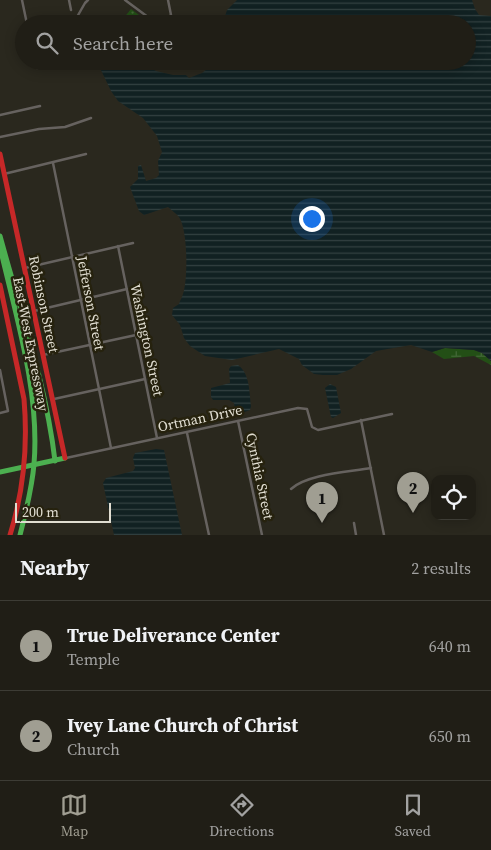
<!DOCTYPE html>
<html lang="en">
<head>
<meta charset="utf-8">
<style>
	body { margin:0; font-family:"Source Serif 4",serif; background:#2d2b23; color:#f1f3f6 }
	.controls { position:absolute; right:15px; bottom:15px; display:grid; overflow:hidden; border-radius:10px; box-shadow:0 2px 12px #0003 }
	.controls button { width:45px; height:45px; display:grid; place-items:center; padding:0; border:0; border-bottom:1px solid #3d3c35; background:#201e16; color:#f1f3f6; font:25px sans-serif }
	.scale { position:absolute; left:15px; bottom:12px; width:96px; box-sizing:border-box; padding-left:5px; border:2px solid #e0ddd1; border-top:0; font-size:14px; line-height:18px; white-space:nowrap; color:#e0ddd1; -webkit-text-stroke:4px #26220e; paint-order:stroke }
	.you { position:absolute; left:311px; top:218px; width:18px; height:18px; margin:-12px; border:4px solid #fff; border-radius:50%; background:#1a73e8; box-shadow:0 0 0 8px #1a73e833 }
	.badge { display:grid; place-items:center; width:32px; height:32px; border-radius:50%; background:#a09e92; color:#111; font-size:16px; font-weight:700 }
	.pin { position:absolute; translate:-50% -41px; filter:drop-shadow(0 1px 2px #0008) }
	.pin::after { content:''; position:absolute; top:26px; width:18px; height:15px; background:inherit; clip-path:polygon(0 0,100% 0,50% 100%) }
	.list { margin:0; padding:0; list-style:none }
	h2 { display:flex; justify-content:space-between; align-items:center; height:65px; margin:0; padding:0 20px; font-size:21px }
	h2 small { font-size:16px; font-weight:400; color:#a2a2a1 }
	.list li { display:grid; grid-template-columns:32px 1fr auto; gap:15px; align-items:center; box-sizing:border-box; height:90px; padding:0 20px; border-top:1px solid #3d3c35 }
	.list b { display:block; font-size:19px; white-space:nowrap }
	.list p { margin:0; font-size:16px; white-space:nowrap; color:#a2a2a1 }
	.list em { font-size:16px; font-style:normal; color:#a2a2a1 }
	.icon { flex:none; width:28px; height:28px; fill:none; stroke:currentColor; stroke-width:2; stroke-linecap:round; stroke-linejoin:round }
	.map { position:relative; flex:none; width:491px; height:535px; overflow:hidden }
	.search { position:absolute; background:#201e16; box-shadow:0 2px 12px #0003; left:15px; right:15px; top:15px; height:55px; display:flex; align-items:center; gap:12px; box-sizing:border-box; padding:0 18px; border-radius:28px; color:#a2a2a1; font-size:19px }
	.sheet { height:245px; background:#201e16 }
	nav { display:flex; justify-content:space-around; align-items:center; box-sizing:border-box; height:70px; border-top:1px solid #3d3c35; background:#201e16; font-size:14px; color:#a2a2a1 }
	nav a { display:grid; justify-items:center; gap:2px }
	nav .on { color:#a09e92 }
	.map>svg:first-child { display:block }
	.green { fill:url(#green-dots) }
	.wetland { fill:url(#wetland-marsh) }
	.water { fill:url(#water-rules) }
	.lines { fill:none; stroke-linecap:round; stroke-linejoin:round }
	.street { stroke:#66625f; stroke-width:2.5 }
	.fast { stroke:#4caf50; stroke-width:5 }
	.jam { stroke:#c62828; stroke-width:5 }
	.labels { text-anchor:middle; stroke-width:5; stroke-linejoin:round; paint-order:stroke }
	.street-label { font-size:14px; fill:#e0ddd1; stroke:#26220e }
</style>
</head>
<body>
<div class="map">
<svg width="491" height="535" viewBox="0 0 491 535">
	<defs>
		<pattern id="green-dots" width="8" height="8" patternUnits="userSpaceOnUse" patternTransform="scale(1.25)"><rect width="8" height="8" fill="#234f16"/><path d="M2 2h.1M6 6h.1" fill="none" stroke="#436837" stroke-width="1.8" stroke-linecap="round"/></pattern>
		<pattern id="wetland-marsh" width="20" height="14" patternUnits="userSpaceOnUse" patternTransform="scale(1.25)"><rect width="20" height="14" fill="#234f16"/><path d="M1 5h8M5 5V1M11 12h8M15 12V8" fill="none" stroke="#436837"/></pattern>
		<pattern id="water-rules" width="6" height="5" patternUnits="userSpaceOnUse" patternTransform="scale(1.25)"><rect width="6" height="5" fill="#112122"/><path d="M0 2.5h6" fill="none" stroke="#334141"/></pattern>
	</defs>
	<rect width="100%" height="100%" fill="#2a281e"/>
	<polygon class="green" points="131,9 143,18 138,24 119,24"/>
	<polygon class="wetland" points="445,348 474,350 482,353 491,361 491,365 474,356 444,359 432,352"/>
	<g class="water">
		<path d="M237,0H472L475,9L479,15L491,16V361L482,353L474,350L445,348L432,352L411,345L376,351L351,369L337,375H323L314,374L302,365L299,359L279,349L232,360L205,356L190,346L184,338L180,325L172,315L173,308L179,304C180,300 182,298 183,294C188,280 188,230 179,217C176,213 171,210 168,207L144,215L139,211L130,187L138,179V166L141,165L146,181L156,178L159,175L158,161L162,152L157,136L143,118L118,101L111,91L99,66L102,61H137L156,71L173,75H186L189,78L202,73L217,61H467V24H215L224,19L227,10Z"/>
		<path d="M238,365C250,374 249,391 251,406L250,410L236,415L234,403L229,400H213L211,397V388L230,383L229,369L231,366Z"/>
		<polygon points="330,384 336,387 341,413 333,418 331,417 325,388"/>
		<polygon points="156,449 164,450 182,535 114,535 103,483 106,478 133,471 135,468 133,458 135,453"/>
	</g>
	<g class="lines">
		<g class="street">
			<polyline points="22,0 27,24"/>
			<polyline points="69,0 71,10"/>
			<polyline points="125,0 156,23 163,22 171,15 168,0"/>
			<polyline points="73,24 85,3 88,0"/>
			<polyline points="35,61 37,68 63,63 63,61"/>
			<polyline points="0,115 40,106"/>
			<polyline points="0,137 39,129 65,127 91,118"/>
			<polyline points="53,163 111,448"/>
			<polyline points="4,174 86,154"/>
			<polyline points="118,246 157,438"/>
			<polyline points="25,268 133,243"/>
			<polyline points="34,311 127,289"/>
			<polyline points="43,355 136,335"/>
			<polyline points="0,370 8,411 0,413"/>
			<polyline points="54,399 145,379"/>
			<polyline points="361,420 384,535"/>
			<polyline points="238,421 262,535"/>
			<polyline points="187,433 209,535"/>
			<polyline points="66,458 298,408 307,409 312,427 318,430 392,414"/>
			<path d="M291,489C307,474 349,472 371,468"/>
			<polyline points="354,523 356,535"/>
		</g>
		<g class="fast">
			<path d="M0,236C20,310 46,384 55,461"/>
			<path d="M0,247C16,317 40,392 34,464C32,489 26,511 20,535"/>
			<polyline points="0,472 65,458"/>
		</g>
		<g class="jam">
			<polyline points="0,154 65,458"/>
			<path d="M0,285L24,399C28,446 24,490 10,535"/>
		</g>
	</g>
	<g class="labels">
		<g class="street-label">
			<text transform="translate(91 303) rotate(79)" y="5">Jefferson Street</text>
			<text transform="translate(44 304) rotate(78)" y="5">Robinson Street</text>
			<text transform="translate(147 340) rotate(78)" y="5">Washington Street</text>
			<text transform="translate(31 344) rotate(79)" y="5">East-West Expressway</text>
			<text transform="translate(200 418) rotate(-12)" y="5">Ortman Drive</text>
			<text transform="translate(260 476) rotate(78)" y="5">Cynthia Street</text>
		</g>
	</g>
</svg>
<div class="controls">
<button><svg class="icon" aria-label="locate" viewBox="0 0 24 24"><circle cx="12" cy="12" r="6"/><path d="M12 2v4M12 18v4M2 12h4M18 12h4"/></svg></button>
</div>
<div class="scale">200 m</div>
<div class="you"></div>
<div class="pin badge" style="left:322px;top:523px">1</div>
<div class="pin badge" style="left:413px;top:513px">2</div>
<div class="search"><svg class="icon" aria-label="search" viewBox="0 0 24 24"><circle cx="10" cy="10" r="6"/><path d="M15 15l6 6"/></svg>Search here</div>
</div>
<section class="sheet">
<h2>Nearby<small>2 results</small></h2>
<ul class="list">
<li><span class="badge">1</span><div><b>True Deliverance Center</b><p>Temple</p></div><em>640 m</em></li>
<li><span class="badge">2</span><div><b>Ivey Lane Church of Christ</b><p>Church</p></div><em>650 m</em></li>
</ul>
</section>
<nav>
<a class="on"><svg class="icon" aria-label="map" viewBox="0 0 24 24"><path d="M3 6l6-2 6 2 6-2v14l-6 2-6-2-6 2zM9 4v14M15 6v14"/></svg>Map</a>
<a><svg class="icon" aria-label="directions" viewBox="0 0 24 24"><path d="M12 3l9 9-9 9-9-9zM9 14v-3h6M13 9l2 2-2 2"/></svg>Directions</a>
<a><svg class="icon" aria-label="saved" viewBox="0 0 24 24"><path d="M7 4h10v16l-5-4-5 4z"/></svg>Saved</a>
</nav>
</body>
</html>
